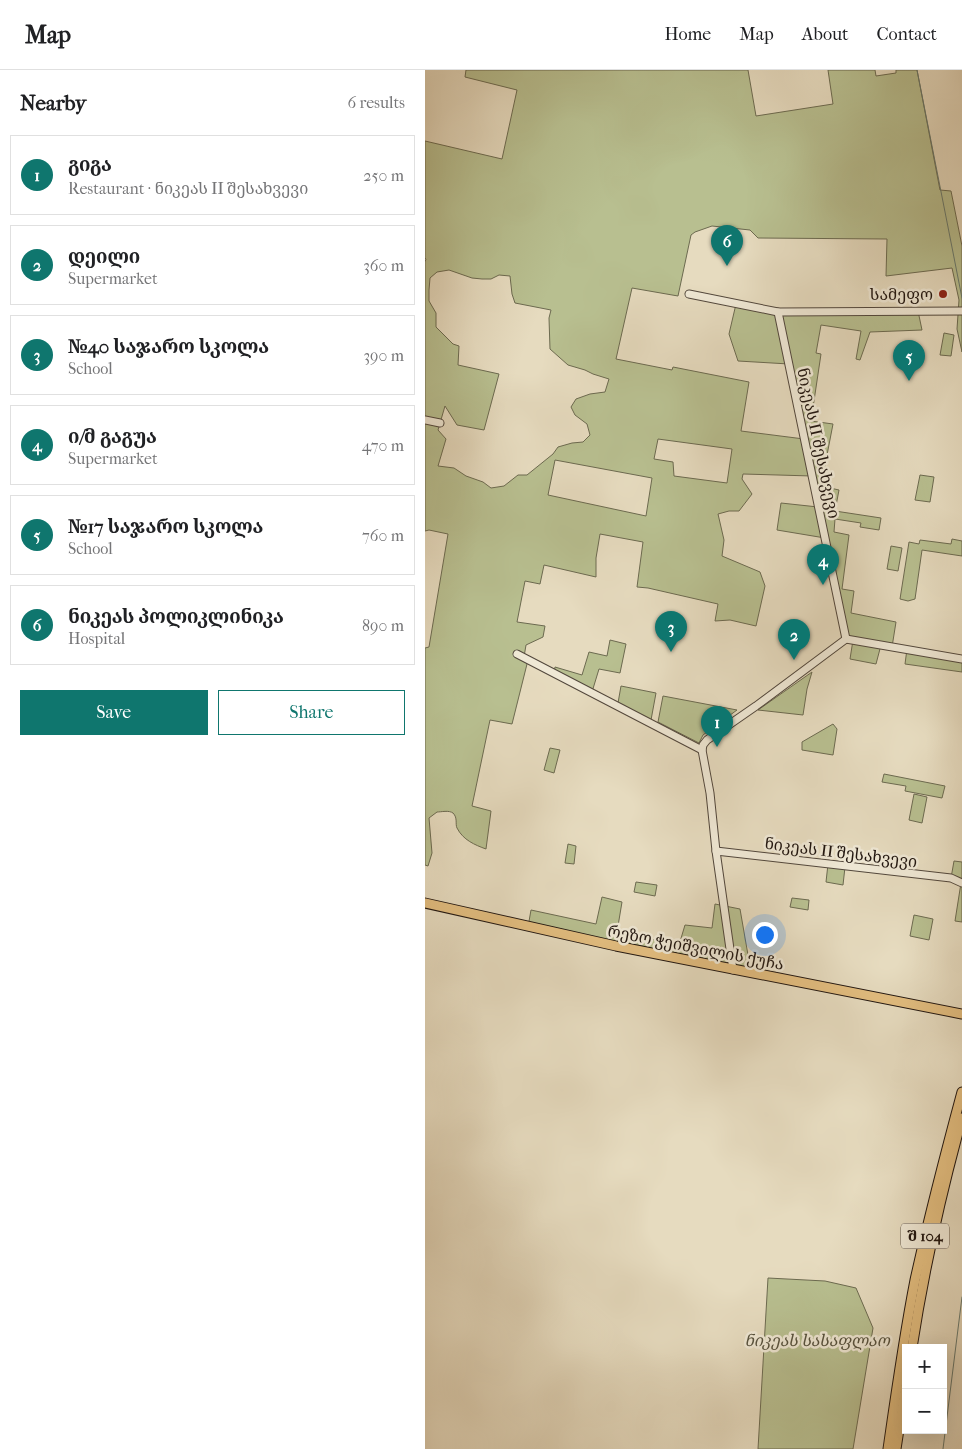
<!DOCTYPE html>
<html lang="en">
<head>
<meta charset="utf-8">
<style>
	body { margin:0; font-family:"IM FELL French Canon","Noto Serif Georgian",serif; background:#f6f6f6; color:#202124 }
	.controls { position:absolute; right:15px; bottom:15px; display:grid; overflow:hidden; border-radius:0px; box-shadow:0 5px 20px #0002 }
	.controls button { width:45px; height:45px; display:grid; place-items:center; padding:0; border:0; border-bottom:1px solid #e0e0e0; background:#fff; color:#202124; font:25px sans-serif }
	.you { position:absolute; left:339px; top:864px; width:18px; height:18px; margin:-12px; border:4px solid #fff; border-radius:50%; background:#1a73e8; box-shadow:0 0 0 8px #1a73e833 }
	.badge { display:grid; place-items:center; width:32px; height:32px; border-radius:50%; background:#0f766e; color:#fff; font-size:16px; font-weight:700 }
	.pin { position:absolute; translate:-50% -41px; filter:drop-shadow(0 1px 2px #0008) }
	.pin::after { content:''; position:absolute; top:26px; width:18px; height:15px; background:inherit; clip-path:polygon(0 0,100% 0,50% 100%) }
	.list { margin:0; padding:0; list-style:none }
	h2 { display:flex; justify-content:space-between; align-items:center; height:65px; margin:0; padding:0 20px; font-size:21px }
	h2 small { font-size:16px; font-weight:400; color:#757577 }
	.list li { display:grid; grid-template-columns:32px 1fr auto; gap:15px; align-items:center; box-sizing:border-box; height:80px; margin:0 10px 10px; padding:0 10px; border:1px solid #e0e0e0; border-radius:0px }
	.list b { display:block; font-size:19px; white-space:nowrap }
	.list p { margin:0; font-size:16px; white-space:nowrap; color:#757577 }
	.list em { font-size:16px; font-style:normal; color:#757577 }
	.actions { display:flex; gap:10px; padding:15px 20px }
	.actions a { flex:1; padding:11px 0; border:1px solid #0f766e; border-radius:0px; text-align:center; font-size:18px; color:#0f766e }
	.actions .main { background:#0f766e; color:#fff }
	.map { position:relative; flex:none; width:537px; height:1379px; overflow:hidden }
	header { display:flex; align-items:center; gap:30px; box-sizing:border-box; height:70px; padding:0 25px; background:#fff; border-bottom:1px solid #e0e0e0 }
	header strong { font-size:24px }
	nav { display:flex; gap:28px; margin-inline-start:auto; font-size:18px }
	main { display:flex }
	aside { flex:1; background:#fff }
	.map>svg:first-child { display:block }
	.green { fill:#b8bf90; stroke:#6c6a50; fill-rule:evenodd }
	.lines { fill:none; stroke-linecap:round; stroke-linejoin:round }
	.stream { stroke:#67796f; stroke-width:1 }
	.minor-casing { stroke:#52473c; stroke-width:9 }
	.major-casing { stroke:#211610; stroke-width:11 }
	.minor { stroke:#efe8d5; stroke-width:7 }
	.major { stroke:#e3be80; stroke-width:9 }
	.poi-dot { fill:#8f2418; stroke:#efe8d5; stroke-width:2 }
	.labels { text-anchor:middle; stroke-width:5; stroke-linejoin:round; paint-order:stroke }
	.shield { fill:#efe8d5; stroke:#5f554b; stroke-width:1 }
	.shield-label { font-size:15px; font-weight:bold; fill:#211610 }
	.poi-label { font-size:16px; fill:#211610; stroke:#efe8d5; text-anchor:end }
	.street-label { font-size:16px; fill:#211610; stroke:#efe8d5 }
	.park-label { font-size:16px; font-style:italic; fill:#56513d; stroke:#efe8d5 }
</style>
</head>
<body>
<header>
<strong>Map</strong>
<nav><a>Home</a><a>Map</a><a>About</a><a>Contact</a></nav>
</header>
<main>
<aside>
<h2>Nearby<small>6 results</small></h2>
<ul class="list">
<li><span class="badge">1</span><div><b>გიგა</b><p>Restaurant · ნიკეას II შესახვევი</p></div><em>250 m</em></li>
<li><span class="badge">2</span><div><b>დეილი</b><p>Supermarket</p></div><em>360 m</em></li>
<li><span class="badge">3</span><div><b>№40 საჯარო სკოლა</b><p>School</p></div><em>390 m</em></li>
<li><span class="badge">4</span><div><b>ი/მ გაგუა</b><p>Supermarket</p></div><em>470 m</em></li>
<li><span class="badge">5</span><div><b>№17 საჯარო სკოლა</b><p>School</p></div><em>760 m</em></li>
<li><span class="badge">6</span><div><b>ნიკეას პოლიკლინიკა</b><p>Hospital</p></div><em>890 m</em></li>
</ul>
<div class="actions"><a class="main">Save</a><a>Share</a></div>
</aside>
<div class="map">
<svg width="537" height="1379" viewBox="0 0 537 1379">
	<rect width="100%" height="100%" fill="#e6dbbf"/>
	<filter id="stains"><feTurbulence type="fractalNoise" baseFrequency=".004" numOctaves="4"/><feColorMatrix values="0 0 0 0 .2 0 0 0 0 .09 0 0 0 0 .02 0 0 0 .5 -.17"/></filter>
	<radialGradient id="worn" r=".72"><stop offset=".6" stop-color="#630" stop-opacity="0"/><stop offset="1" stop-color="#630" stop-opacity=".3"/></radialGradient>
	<g class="green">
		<path d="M41,0H323L331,46L408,34L403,0H450L451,6L471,3V0H492L515,120L526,121L537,176V282L532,259L534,230L527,198L461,206L462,169L333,168L325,160L287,156L270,162L266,165L253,226L207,218L191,289L247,300L248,297L324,312L316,361L379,369L364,294L313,291L304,264L311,234L353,242L493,241L497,260L445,262L435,290L431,289L436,261L396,255L391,283L396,284L386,351L408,354L396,416L414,420L410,441L456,448L454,460L435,457L436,453L410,449L409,462L424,465L417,519L429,521L426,543L471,552L467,577L456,575L451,594L425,589L428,570L421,569L400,468L352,460L356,433L393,437L387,406L318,404L317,409L327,424L314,441H304L293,444L299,470L297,486L335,502L340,516L331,556L305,550L290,551L293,534L223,518L212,517L218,472L175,464L171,488V507L119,495L115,514L100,511L92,552L120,556L118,567L101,575L99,587L103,590L87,654L65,650L47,736L66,741L61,779C50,775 38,770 32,758C30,754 33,748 28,743C24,740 16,742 12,742L4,748L7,783L3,796L0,795V578L4,577L23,464L4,460L0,461V192L1,189L0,188V71L77,89L92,20L40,7ZM24,200L47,208L57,209H66L74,205L85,206L87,224L90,233L126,240L124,248L125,279L143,295L160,300L168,304L184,309L180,322L165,324L151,329L146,337L150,345L162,354L165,365L158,372L147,373L133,377L128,384L102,405H93L79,416L66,418L58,412L41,406L29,398L13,396L21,369L13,360L20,336L32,355L59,360L74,304L33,295L34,276L28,274L11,257V243L4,231V220L5,208L12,202ZM233,369L307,379L302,413L249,406L248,392L229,389ZM130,390L227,408L221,446L123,425Z"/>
		<polygon points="519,263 529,265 526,286 515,285"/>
		<polygon points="495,405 509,407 505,432 490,430"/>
		<polygon points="527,469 537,471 537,486 497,480 490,529 483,531 475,529 484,472 494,474 495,470 526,474"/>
		<polygon points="466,476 477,478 473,501 462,499"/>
		<polygon points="185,570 201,574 195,603 174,599 167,622 129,603 130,597 157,605 164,582 182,586"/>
		<polygon points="482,579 537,589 537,602 480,594"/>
		<polygon points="387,602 382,619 378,645 333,640"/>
		<polygon points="196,616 231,623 226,650 193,633"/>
		<polygon points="238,626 312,640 278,665 274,673 233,652"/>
		<polygon points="408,654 412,659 408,685 377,680 377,672"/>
		<polygon points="125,678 135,680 129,703 119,700"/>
		<polygon points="459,704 520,716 517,728 480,721 481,716 457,712"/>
		<polygon points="489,724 502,727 497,753 484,750"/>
		<polygon points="143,774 151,776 149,794 140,793"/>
		<polygon points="529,791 537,792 537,852 530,851 536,813 526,808"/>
		<polygon points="403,794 420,797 418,815 401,812"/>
		<polygon points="211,812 232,815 230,826 209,822"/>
		<polygon points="177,827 197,832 192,862 254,875 260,855 287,858 290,834 315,839 323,885 321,902 103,857 106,840 171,854"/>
		<polygon points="367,828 384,830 383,840 365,837"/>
		<polygon points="489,845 508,849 504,870 485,866"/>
		<polygon points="343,1208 400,1211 431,1218 448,1258 428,1379 333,1379"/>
	</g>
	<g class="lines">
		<g class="stream">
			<polyline points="492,0 537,228"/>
			<polyline points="518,1379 537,1227"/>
		</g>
		<g class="minor-casing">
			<g id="minor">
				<polyline points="264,224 353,242 537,241"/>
				<polyline points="353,242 421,569"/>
				<polyline points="0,350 15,353"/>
				<polyline points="92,584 277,680"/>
				<polyline points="291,781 526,808 537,813"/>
				<polyline points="308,900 291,781 285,723 277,680 278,675 282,670 331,636 421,569 537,589"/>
			</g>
		</g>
		<g class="major-casing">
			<g id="major">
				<polyline points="0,833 191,876 537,944"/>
				<path d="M487,1278C499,1200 516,1124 537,1048"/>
				<path d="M463,1379C471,1323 479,1266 490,1210C504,1147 520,1085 537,1022"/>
				<polyline points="471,1379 481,1314"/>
			</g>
		</g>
		<use href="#minor" class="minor"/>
		<use href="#major" class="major"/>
	</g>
	<circle class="poi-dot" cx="518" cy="224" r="5"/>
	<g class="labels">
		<rect class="shield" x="476" y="1153.5" width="48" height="25" rx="4"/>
		<g class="shield-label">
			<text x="500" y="1171">შ 104</text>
		</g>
		<g class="poi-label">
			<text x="508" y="230">სამეფო</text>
		</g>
		<g class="street-label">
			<text transform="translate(394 373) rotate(78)" y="6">ნიკეას II შესახვევი</text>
			<text transform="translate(416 782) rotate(7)" y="6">ნიკეას II შესახვევი</text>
			<text transform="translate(271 877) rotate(11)" y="6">რეზო ჭეიშვილის ქუჩა</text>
		</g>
		<g class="park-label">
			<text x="392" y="1276">ნიკეას სასაფლაო</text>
		</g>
	</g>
	<rect width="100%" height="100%" filter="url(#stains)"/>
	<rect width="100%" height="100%" fill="url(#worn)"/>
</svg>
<div class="controls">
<button>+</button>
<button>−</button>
</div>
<div class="you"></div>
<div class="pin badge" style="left:292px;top:677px">1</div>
<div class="pin badge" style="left:369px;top:590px">2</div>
<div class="pin badge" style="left:246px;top:582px">3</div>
<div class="pin badge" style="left:398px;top:515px">4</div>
<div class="pin badge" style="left:484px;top:311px">5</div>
<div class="pin badge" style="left:302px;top:196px">6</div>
</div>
</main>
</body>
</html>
